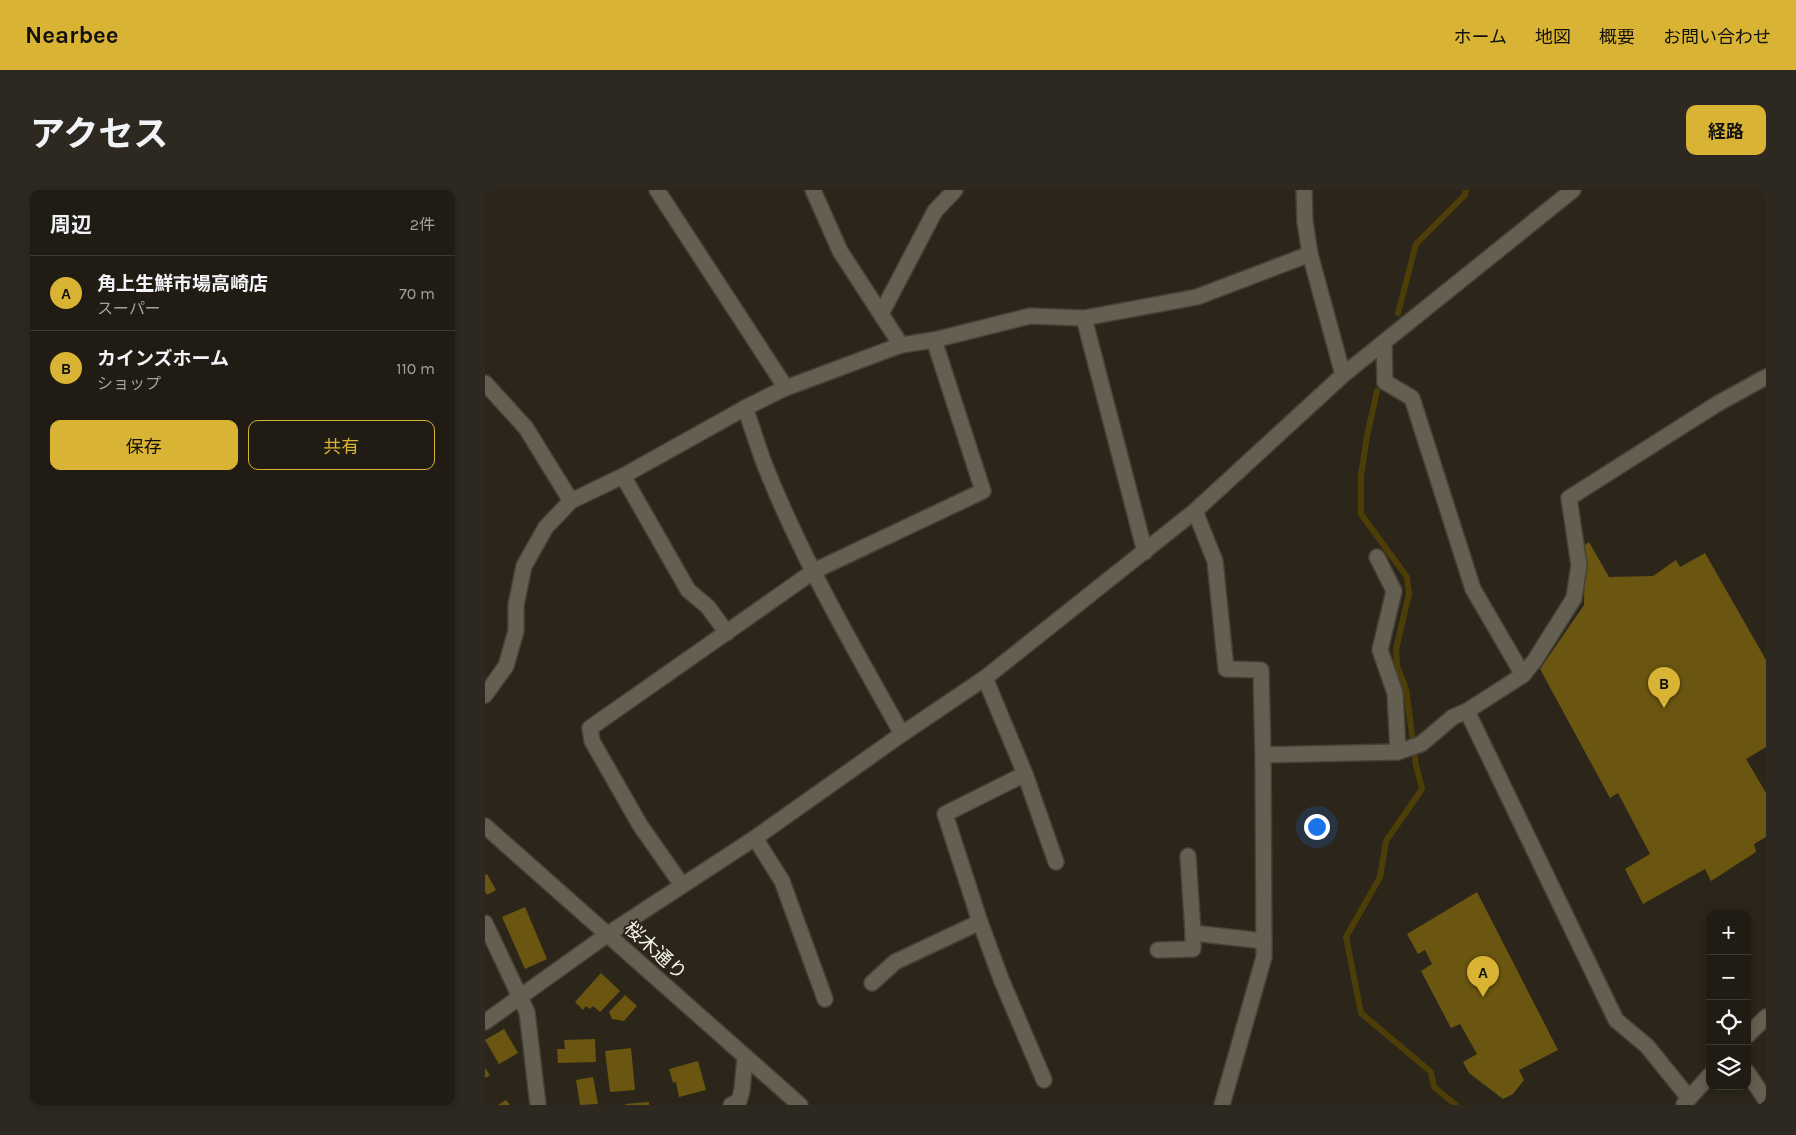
<!DOCTYPE html>
<html lang="ja">
<head>
<meta charset="utf-8">
<style>
	body { margin:0; font-family:Karla,"Noto Sans JP",sans-serif; background:#2d2921; color:#f1f3f6 }
	.controls { position:absolute; right:15px; bottom:15px; display:grid; overflow:hidden; border-radius:10px; box-shadow:0 2px 8px #0003 }
	.controls button { width:45px; height:45px; display:grid; place-items:center; padding:0; border:0; border-bottom:1px solid #3d3a33; background:#201c13; color:#f1f3f6; font:25px sans-serif }
	.you { position:absolute; left:831px; top:636px; width:18px; height:18px; margin:-12px; border:4px solid #fff; border-radius:50%; background:#1a73e8; box-shadow:0 0 0 8px #1a73e833 }
	.badge { display:grid; place-items:center; width:32px; height:32px; border-radius:50%; background:#d9b334; color:#111; font-size:16px; font-weight:700 }
	.pin { position:absolute; translate:-50% -41px; filter:drop-shadow(0 1px 2px #0008) }
	.pin::after { content:''; position:absolute; top:26px; width:18px; height:15px; background:inherit; clip-path:polygon(0 0,100% 0,50% 100%) }
	.list { margin:0; padding:0; list-style:none }
	h2 { display:flex; justify-content:space-between; align-items:center; height:65px; margin:0; padding:0 20px; font-size:21px }
	h2 small { font-size:16px; font-weight:400; color:#a2a1a0 }
	.list li { display:grid; grid-template-columns:32px 1fr auto; gap:15px; align-items:center; box-sizing:border-box; height:75px; padding:0 20px; border-top:1px solid #3d3a33 }
	.list b { display:block; font-size:19px; white-space:nowrap }
	.list p { margin:0; font-size:16px; white-space:nowrap; color:#a2a1a0 }
	.list em { font-size:16px; font-style:normal; color:#a2a1a0 }
	.actions { display:flex; gap:10px; padding:15px 20px }
	.actions a { flex:1; padding:11px 0; border:1px solid #d9b334; border-radius:10px; text-align:center; font-size:18px; color:#d9b334 }
	.actions .main { background:#d9b334; color:#111 }
	.icon { flex:none; width:28px; height:28px; fill:none; stroke:currentColor; stroke-width:2; stroke-linecap:round; stroke-linejoin:round }
	.map { position:relative; flex:none; width:1281px; height:915px; overflow:hidden; border-radius:10px }
	header { display:flex; align-items:center; gap:30px; box-sizing:border-box; height:70px; padding:0 25px; background:#d9b334; color:#111 }
	header strong { font-size:24px }
	nav { display:flex; gap:28px; margin-inline-start:auto; font-size:18px }
	.intro { display:flex; align-items:center; justify-content:space-between; box-sizing:border-box; height:120px; padding:0 30px }
	h1 { margin:0; font-size:35px }
	.button { padding:12px 22px; border-radius:10px; background:#d9b334; color:#111; font-size:18px; font-weight:700 }
	main { display:flex; gap:30px; padding:0 30px }
	aside { flex:1; background:#201c13; border-radius:10px; box-shadow:0 2px 8px #0003 }
	.map>svg:first-child { display:block }
	.lines { fill:none; stroke-linecap:round; stroke-linejoin:round }
	.stream { stroke:#4d3e08; stroke-width:6 }
	.building { fill:#6a5610 }
	.minor-casing { stroke:#464137; stroke-width:18 }
	.minor { stroke:#645f50; stroke-width:15 }
	.labels { text-anchor:middle; stroke-width:4; stroke-linejoin:round; paint-order:stroke }
	.street-label { font-size:19px; fill:#f6f3ea; stroke:#2b2619 }
</style>
</head>
<body>
<header>
<strong>Nearbee</strong>
<nav><a>ホーム</a><a>地図</a><a>概要</a><a>お問い合わせ</a></nav>
</header>
<div class="intro"><h1>アクセス</h1><a class="button">経路</a></div>
<main>
<aside>
<h2>周辺<small>2件</small></h2>
<ul class="list">
<li><span class="badge">A</span><div><b>角上生鮮市場高崎店</b><p>スーパー</p></div><em>70 m</em></li>
<li><span class="badge">B</span><div><b>カインズホーム</b><p>ショップ</p></div><em>110 m</em></li>
</ul>
<div class="actions"><a class="main">保存</a><a>共有</a></div>
</aside>
<div class="map">
<svg width="1281" height="915" viewBox="0 0 1281 915">
	<rect width="100%" height="100%" fill="#2b2619"/>
	<g class="lines">
		<g class="stream">
			<polyline points="913,123 931,54 980,5 981,0"/>
			<polyline points="892,201 882,246 876,285 876,324 922,387 924,404 911,459 912,476 921,499 931,575 937,599 901,651 895,687 861,747 876,823 946,882 949,897 971,915"/>
		</g>
	</g>
	<g class="building">
		<polygon points="1104,352 1124,387 1168,386 1191,370 1195,377 1220,363 1281,470 1281,557 1261,569 1281,603 1281,647 1269,654 1271,662 1226,691 1220,679 1158,714 1140,679 1165,664 1133,603 1125,608 1055,479 1099,415 1100,355"/>
		<polygon points="2,684 11,700 2,705 0,701 0,685"/>
		<polygon points="992,702 1073,860 1034,880 1039,890 1028,904 1018,909 984,883 978,872 992,864 975,834 966,838 936,781 947,774 940,760 933,764 922,744"/>
		<polygon points="40,717 62,769 40,779 17,727"/>
		<polygon points="116,783 135,801 115,822 108,816 105,819 101,816 98,820 90,812"/>
		<polygon points="140,805 152,816 139,831 127,829 124,822"/>
		<polygon points="19,839 33,863 14,874 0,850"/>
		<polygon points="110,849 111,872 73,873 72,859 80,859 79,850"/>
		<polygon points="146,858 150,900 125,902 120,861"/>
		<polygon points="213,871 221,900 194,907 191,892 188,893 184,879"/>
		<polygon points="0,878 5,885 0,888"/>
		<polygon points="108,887 113,914 95,915 91,890"/>
		<polygon points="21,910 25,915 13,915"/>
		<polygon points="164,912 164,915 140,915 140,914"/>
	</g>
	<g class="lines">
		<g class="minor-casing">
			<g id="minor">
				<polyline points="172,0 301,198"/>
				<polyline points="328,0 355,61 416,155"/>
				<polyline points="819,0 820,32 825,64 858,185"/>
				<polyline points="396,124 450,21 470,0"/>
				<polyline points="599,128 660,362"/>
				<polyline points="899,154 900,192 927,208 988,399 1038,485"/>
				<polyline points="0,193 41,238 86,311"/>
				<path d="M260,218C268,239 274,262 283,283C319,372 370,460 417,544"/>
				<polyline points="138,286 203,400 223,417 242,443"/>
				<polyline points="710,321 730,371 741,479 776,480 778,565 779,767 737,915"/>
				<polyline points="892,367 909,401 895,460 910,503 913,562"/>
				<polyline points="500,488 540,584 460,624 495,732 516,789 559,890"/>
				<polyline points="0,505 21,476 31,441 31,415 39,376 61,337 86,311 138,286 260,218 298,199 416,155 449,150 545,126 599,128 712,107 825,64"/>
				<polyline points="982,521 1131,830 1162,856 1204,908"/>
				<polyline points="778,565 913,562 936,554 968,527 982,521 1038,485 1050,470 1089,408 1094,375 1084,308 1232,214 1281,187"/>
				<polyline points="540,584 571,672"/>
				<polyline points="0,636 315,915"/>
				<polyline points="270,648 297,691 340,809"/>
				<polyline points="703,666 708,743"/>
				<polyline points="197,695 155,635 107,551 105,538 329,381 498,301 449,150"/>
				<polyline points="0,733 42,822 53,915"/>
				<polyline points="673,760 708,759 708,743 779,751"/>
				<polyline points="387,793 410,772 495,732"/>
				<polyline points="0,832 123,744 270,648 417,544 500,488 710,321 858,185 1088,0"/>
				<polyline points="1262,846 1281,827"/>
				<polyline points="1262,882 1281,910"/>
				<polyline points="1199,914 1225,885"/>
				<polyline points="246,915 254,911 257,900 260,867"/>
			</g>
		</g>
		<use href="#minor" class="minor"/>
	</g>
	<g class="labels">
		<g class="street-label">
			<text transform="translate(171 760) rotate(42)" y="7">桜木通り</text>
		</g>
	</g>
</svg>
<div class="controls">
<button>+</button>
<button>−</button>
<button><svg class="icon" aria-label="locate" viewBox="0 0 24 24"><circle cx="12" cy="12" r="6"/><path d="M12 2v4M12 18v4M2 12h4M18 12h4"/></svg></button>
<button><svg class="icon" aria-label="layers" viewBox="0 0 24 24"><path d="M12 4l9 5-9 5-9-5zM3 14l9 5 9-5"/></svg></button>
</div>
<div class="you"></div>
<div class="pin badge" style="left:998px;top:807px">A</div>
<div class="pin badge" style="left:1179px;top:518px">B</div>
</div>
</main>
</body>
</html>
